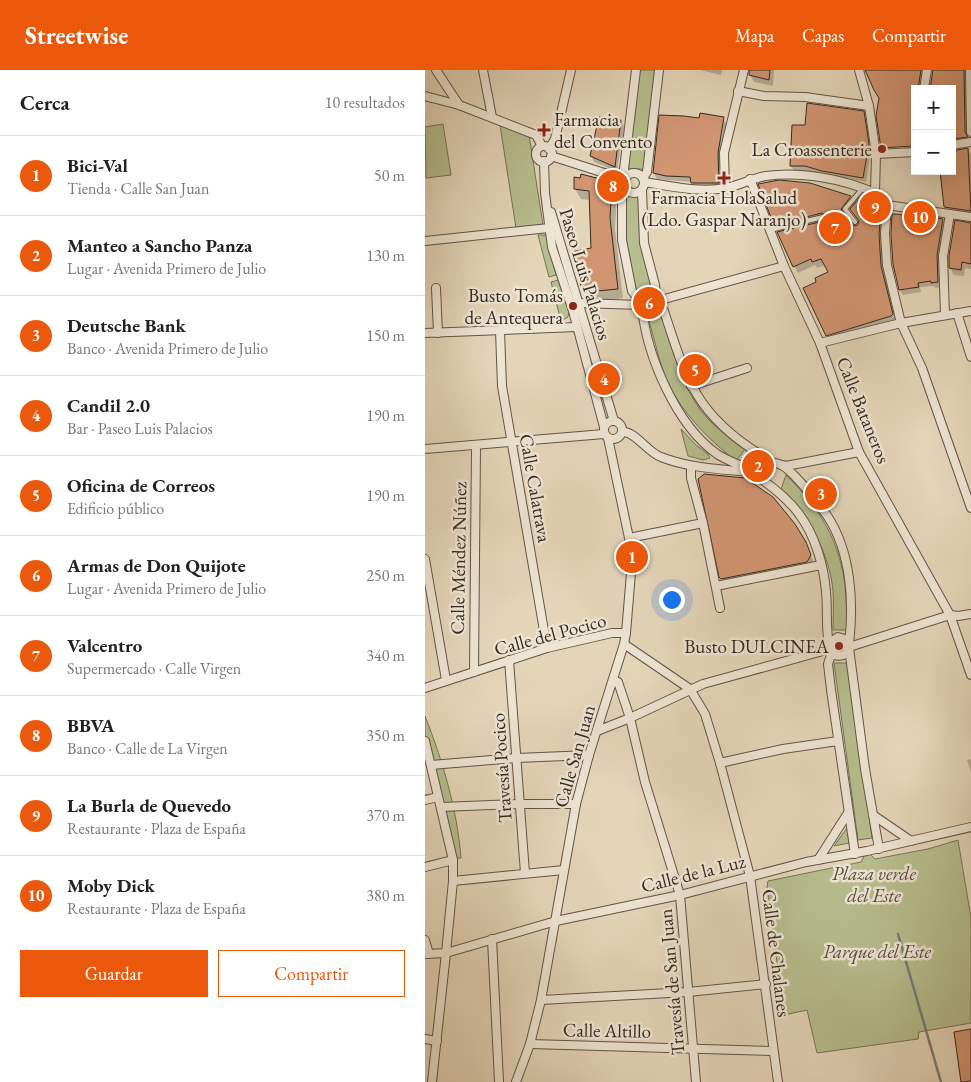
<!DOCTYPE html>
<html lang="es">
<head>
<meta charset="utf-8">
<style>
	body { margin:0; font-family:"EB Garamond",serif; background:#f6f6f6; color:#222 }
	.controls { position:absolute; right:15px; top:15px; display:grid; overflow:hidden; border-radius:0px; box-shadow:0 5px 20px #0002 }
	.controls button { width:45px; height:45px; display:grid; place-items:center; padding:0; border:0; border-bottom:1px solid #e0e0e0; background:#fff; color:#222; font:25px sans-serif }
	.you { position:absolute; left:246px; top:529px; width:18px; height:18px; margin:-12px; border:4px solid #fff; border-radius:50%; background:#1a73e8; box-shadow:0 0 0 8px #1a73e833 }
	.badge { display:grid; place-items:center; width:32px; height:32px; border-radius:50%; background:#ea580c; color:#fff; font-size:16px; font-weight:700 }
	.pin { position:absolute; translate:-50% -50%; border:2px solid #fff; box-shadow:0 1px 5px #0006 }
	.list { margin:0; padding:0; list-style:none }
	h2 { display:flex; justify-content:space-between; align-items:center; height:65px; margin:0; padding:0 20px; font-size:21px }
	h2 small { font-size:16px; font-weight:400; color:#767676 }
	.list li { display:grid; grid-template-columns:32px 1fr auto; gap:15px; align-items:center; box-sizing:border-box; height:80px; padding:0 20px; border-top:1px solid #e0e0e0 }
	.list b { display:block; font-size:19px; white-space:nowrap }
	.list p { margin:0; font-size:16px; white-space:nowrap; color:#767676 }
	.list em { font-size:16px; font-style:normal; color:#767676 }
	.actions { display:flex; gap:10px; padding:15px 20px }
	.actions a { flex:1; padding:11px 0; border:1px solid #ea580c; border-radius:0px; text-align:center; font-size:18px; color:#ea580c }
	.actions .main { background:#ea580c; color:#fff }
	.map { position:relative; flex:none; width:546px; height:1012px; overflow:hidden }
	header { display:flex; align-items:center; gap:30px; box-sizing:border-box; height:70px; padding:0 25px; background:#ea580c; color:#fff }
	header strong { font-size:24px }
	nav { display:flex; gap:28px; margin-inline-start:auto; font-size:18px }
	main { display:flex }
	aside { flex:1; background:#fff }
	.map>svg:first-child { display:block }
	.green { fill:#b6bd8e; stroke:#767356 }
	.shadow { fill:#0003; fill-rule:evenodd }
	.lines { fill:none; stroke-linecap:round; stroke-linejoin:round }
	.stream { stroke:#707f78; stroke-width:2.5 }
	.building { fill:#d19572; stroke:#36291f }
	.lane-casing { stroke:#625446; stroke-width:6 }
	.street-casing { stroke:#625446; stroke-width:10 }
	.lane { stroke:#ede4d2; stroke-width:4 }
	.street { stroke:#ede4d2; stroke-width:8 }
	.poi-dot { fill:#8f2418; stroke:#ede4d2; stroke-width:2 }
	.labels { text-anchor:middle; stroke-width:5; stroke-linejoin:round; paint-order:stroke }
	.poi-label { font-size:19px; fill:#36291f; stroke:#ede4d2; text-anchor:end }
	.street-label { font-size:19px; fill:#36291f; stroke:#ede4d2 }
	.park-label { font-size:19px; font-style:italic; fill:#564e3b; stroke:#ede4d2 }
</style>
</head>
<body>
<header>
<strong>Streetwise</strong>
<nav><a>Mapa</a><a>Capas</a><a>Compartir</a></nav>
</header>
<main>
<aside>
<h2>Cerca<small>10 resultados</small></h2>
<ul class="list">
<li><span class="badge">1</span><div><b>Bici-Val</b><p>Tienda · Calle San Juan</p></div><em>50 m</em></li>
<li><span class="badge">2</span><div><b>Manteo a Sancho Panza</b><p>Lugar · Avenida Primero de Julio</p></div><em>130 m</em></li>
<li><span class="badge">3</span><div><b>Deutsche Bank</b><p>Banco · Avenida Primero de Julio</p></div><em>150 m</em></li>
<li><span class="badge">4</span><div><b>Candil 2.0</b><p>Bar · Paseo Luis Palacios</p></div><em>190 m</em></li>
<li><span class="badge">5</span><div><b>Oficina de Correos</b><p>Edificio público</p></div><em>190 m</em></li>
<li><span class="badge">6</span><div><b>Armas de Don Quijote</b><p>Lugar · Avenida Primero de Julio</p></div><em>250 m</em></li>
<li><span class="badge">7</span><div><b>Valcentro</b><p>Supermercado · Calle Virgen</p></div><em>340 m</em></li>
<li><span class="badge">8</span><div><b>BBVA</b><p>Banco · Calle de La Virgen</p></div><em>350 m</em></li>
<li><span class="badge">9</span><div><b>La Burla de Quevedo</b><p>Restaurante · Plaza de España</p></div><em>370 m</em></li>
<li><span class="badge">10</span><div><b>Moby Dick</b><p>Restaurante · Plaza de España</p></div><em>380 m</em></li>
</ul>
<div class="actions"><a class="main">Guardar</a><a>Compartir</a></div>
</aside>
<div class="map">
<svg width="546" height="1012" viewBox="0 0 546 1012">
	<rect width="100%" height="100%" fill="#e4d5b9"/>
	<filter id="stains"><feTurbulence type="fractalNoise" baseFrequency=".004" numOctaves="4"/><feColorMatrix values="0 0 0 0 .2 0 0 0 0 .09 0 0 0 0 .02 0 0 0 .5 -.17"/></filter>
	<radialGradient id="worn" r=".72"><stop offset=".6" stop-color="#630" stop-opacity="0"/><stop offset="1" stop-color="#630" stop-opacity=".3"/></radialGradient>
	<g class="green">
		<polygon points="214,0 230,0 219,99 202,99"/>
		<polygon points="18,54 26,105 1,108 0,57"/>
		<polygon points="75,55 104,65 118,155 91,158"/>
		<polygon points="200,124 207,127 216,126 228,216 213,223 211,221 201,172"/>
		<polygon points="113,165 121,165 131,205 124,207"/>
		<polygon points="133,210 144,242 143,247 136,251 126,212"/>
		<path d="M236,244C247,278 255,312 276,341C288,356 305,368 320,379L311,391C287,372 266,352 250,326C236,303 231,274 223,248Z"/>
		<polygon points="256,359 271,375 283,384 285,388 278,390 263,386"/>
		<path d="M361,405C387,430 407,458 416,494C422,515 421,538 422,560H408C408,547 409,534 408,521C405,484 382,444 356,419Z"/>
		<polygon points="409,593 423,593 447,768 433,770"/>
		<path d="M0,646C18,692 32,739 36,788H27L0,689Z"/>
		<polygon points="422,758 424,773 409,776"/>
		<polygon points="533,770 546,848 546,953 494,962 493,969 392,983 382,940 359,945 342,817 343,811 436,792 442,781 450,789 503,779"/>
	</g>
	<g class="shadow">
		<polygon points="275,0 297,0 296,5"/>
		<polygon points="326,0 349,0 348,16 329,12 325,5"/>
		<polygon points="441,0 545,0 542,7 543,70 527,78 527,19 509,1 503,1 498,19 490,19 490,76 458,77 458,79 455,29"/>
		<polygon points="438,42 441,47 446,80 441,112 384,101 369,101 366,96 368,56 381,56"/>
		<polygon points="298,49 302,55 296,90 297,118 271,119 267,112 232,109 229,103 275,50"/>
		<polygon points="196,51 199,57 192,101 169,92 166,86"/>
		<polygon points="543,79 546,85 546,149 525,145 520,137 527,101 527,81"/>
		<path d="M355,112H372L396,117L397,119L425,127L430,135L455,140L459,147L458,172L460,203L471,251L406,272L402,265L393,212L405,202L401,195L392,198L390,195L373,203L369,196L350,155ZM426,138L435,152L434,156L429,157L420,146Z"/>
		<polygon points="186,113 192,123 190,159 198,228 179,231 163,226 157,216 168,179 165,130 156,129 150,119"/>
		<polygon points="518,150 521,155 515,217 510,218 509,216 495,217 496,222 478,225 475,220 469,194"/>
		<polygon points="546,154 546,199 540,198 539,206 529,205 525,198"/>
		<polygon points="369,454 384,481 389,493 300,514 296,506"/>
		<polygon points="546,689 546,702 542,690"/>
	</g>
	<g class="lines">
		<polyline class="stream" points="473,864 516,1012"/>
	</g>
	<g class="building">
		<polygon points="324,0 345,0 344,10 324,5"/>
		<polygon points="440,0 496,0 493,19 490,19 488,76 456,78 451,46 454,28 449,20"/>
		<polygon points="508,0 539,0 540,62 543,67 527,69 527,19 505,19"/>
		<polygon points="382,33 439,41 444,74 438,108 397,101 380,96 365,96 367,55 380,55"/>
		<polygon points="275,43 299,47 293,83 294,113 266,113 265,107 241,106 228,103 234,45 259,46 274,48"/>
		<polygon points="174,47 196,50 190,97 165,86"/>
		<polygon points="543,78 546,141 519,137 515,101 527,101 527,81"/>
		<polygon points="156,104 187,112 185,148 193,219 172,221 172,220 156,216 146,182 166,178 164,121 149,119 149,107 155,108"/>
		<polygon points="354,110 385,113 426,126 416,139 429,156 433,155 434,151 425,139 436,126 456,139 454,164 456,196 468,244 466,246 401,266 378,218 391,212 390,208 403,202 396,189 387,192 386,189 368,197 352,162 399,151 401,148 401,146 397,143 349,155 333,114"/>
		<polygon points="467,144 491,145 518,149 512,185 513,212 506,213 506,211 493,213 494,217 474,220 468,194 466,164"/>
		<polygon points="530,150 546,153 546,194 537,192 536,200 524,198 524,186"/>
		<polygon points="279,404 320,408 348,427 370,454 381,472 386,485 382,492 296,509 294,507 273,409"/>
		<polygon points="546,959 546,1011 536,1012 529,962"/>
	</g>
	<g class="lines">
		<g class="lane-casing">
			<g id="lane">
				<polyline points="430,152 420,139 438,118"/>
				<polyline points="345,160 398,147"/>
			</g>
		</g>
		<g class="street-casing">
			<g id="street">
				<polyline points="11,0 34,35"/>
				<polyline points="58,0 67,47"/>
				<polyline points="434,0 444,36 451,84 450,123 462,135 546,147"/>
				<polyline points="545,0 546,62"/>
				<polyline points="499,19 502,0"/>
				<polyline points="313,21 339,26 380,27 444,36"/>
				<polyline points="0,26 34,35 111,65 117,76"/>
				<polyline points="527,75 546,72"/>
				<circle cx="119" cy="84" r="8"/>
				<polyline points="124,79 130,69 146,0"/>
				<polyline points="451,84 490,82"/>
				<polyline points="126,86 195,108 199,111"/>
				<polyline points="119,91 120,123 127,177 148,241 179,357"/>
				<circle cx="209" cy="113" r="10"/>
				<polyline points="201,108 199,99 211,0"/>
				<polyline points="218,108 222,102 234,0"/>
				<polyline points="325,109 359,196 395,273 434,382 525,545 546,605"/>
				<path d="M220,112C244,116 276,123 300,118C314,116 327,108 341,106C375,101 419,109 450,123"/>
				<polyline points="199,116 197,124 197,170 207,221 215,231"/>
				<polyline points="300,119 299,83 319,0"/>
				<polyline points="217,120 219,173 230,215 231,227"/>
				<polyline points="462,135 460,164 462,195 476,253 497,298 546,438"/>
				<polyline points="126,142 189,351"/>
				<polyline points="0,171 124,158"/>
				<polyline points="11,218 13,263"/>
				<circle cx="224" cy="233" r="9"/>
				<polyline points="232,231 359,196"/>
				<polyline points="154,233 216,235"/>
				<path d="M233,234L239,241C261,309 271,345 336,385"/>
				<path d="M217,238C222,286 251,355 292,384C301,390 313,394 323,399"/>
				<polyline points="532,243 546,287"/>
				<polyline points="520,245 518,186 525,144"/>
				<polyline points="75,261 77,316 122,578"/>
				<polyline points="0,263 152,257"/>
				<polyline points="395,273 476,253 546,241"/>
				<polyline points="266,316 322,298"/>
				<circle cx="188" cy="360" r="9"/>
				<path d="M198,362C210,361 223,383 236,387C264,398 294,399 324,402"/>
				<polyline points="0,379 179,364"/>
				<circle cx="334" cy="396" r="11"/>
				<path d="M345,392C349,393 353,393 356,395C364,398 378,415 384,422C390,430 397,438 403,447C426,483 429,532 424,574"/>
				<polyline points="358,395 361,396 434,382"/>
				<polyline points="266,397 266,408 278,453 295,538"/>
				<path d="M335,408C349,418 364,430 374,444C390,465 399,496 401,522C403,541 400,562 405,579C408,587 415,587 421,584L424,577L420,569L413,567L407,571L405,577"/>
				<polyline points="204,468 278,453"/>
				<polyline points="0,489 21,610"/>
				<polyline points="291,516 396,495"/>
				<polyline points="199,574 265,619 280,644 295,693 325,806 353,1012"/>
				<polyline points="424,577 525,545 533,546 546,544"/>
				<polyline points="424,578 440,699 454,779"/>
				<polyline points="407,582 403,594 406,620 430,784"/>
				<polyline points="84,590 100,803"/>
				<polyline points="49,602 51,375"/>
				<polyline points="189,610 193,612 205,648 220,712 255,825 271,1012"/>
				<polyline points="0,618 122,578 187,563 201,563"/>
				<polyline points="172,661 205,648 278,614 405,579"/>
				<polyline points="0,671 28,790 28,811 21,883 7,1012"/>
				<polyline points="295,693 358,679 413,671"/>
				<polyline points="6,695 92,688 164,685"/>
				<polyline points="0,730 13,727"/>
				<polyline points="16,737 94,734 151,734"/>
				<polyline points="448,745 486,771"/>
				<polyline points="393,790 423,743"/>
				<polyline points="0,797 28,790"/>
				<polyline points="28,811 139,800"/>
				<polyline points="67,869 74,1012"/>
				<polyline points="0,870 4,884"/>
				<polyline points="0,884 21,883 131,851 255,825 381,792 442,781 546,757"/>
				<polyline points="116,930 263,922 341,914"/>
				<polyline points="0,969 12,971"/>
				<polyline points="105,974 348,981"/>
				<polyline points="91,1012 105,974 116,930 151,734 164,685 199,574 201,563 207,491 204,468 183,368"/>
			</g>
		</g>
		<use href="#lane" class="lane"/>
		<use href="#street" class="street"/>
	</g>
	<g class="poi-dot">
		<path d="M116.5 52.5h5v5h5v5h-5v5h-5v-5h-5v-5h5z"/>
		<circle cx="457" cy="79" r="5"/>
		<path d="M296.5 100.5h5v5h5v5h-5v5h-5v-5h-5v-5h5z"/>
		<circle cx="148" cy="236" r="5"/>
		<circle cx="414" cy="576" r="5"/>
	</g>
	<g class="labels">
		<g class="poi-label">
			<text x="129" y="56" text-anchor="start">Farmacia<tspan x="129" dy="22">del Convento</tspan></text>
			<text x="447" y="86">La Croassenterie</text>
			<text x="299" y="134" text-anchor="middle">Farmacia HolaSalud<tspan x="299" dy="22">(Ldo. Gaspar Naranjo)</tspan></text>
			<text x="138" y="232">Busto Tomás<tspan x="138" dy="22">de Antequera</tspan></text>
			<text x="404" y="583">Busto DULCINEA</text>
		</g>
		<g class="street-label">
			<text transform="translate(161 204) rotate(73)" y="7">Paseo Luis Palacios</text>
			<text transform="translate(439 340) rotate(68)" y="7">Calle Bataneros</text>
			<text transform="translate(111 418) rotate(80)" y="7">Calle Calatrava</text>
			<text transform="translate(33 488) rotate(-89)" y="7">Calle Méndez Núñez</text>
			<text transform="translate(125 564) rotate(-15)" y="7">Calle del Pocico</text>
			<text transform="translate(149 686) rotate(-74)" y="7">Calle San Juan</text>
			<text transform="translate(76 698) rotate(-94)" y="7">Travesía Pocico</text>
			<text transform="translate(268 803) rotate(-14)" y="7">Calle de la Luz</text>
			<text transform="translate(352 883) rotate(83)" y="7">Calle de Chalanes</text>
			<text transform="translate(246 912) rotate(-95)" y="7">Travesía de San Juan</text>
			<text transform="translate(182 960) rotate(1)" y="7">Calle Altillo</text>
		</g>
		<g class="park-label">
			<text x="449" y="810">Plaza verde<tspan x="449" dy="22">del Este</tspan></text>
			<text x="452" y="888">Parque del Este</text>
		</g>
	</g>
	<rect width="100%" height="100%" filter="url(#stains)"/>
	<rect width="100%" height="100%" fill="url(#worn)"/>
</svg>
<div class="controls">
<button>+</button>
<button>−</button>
</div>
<div class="you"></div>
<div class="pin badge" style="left:207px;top:487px">1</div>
<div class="pin badge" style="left:333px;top:396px">2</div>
<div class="pin badge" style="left:396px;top:424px">3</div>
<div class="pin badge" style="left:179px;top:309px">4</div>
<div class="pin badge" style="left:270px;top:300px">5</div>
<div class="pin badge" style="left:224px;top:233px">6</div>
<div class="pin badge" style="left:410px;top:158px">7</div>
<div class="pin badge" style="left:188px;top:116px">8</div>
<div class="pin badge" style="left:450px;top:137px">9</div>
<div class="pin badge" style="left:495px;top:147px">10</div>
</div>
</main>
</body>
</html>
